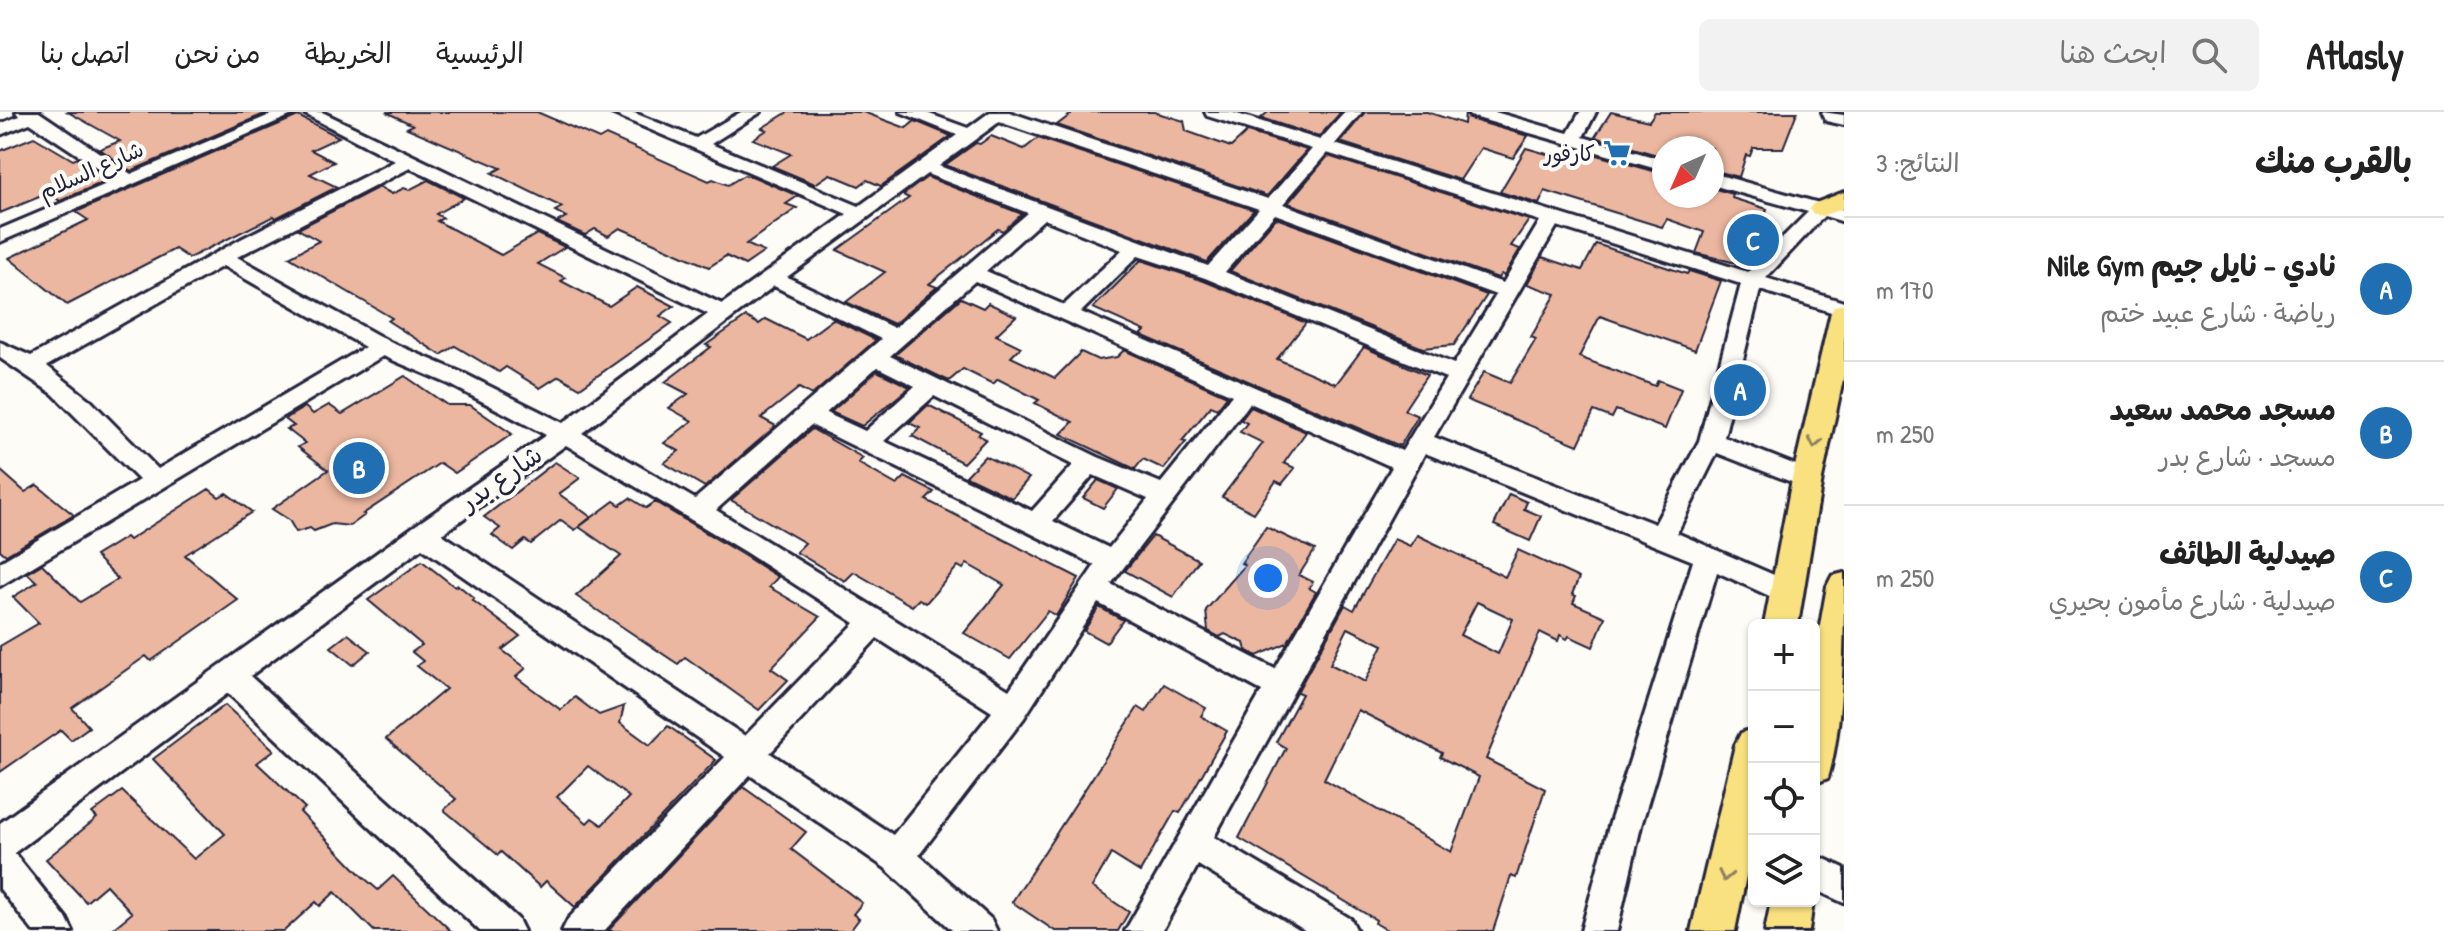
<!DOCTYPE html>
<html lang="ar">
<head>
<meta charset="utf-8">
<style>
	body { margin:0; font-family:"Patrick Hand","Playpen Sans Arabic",sans-serif; background:#f2f2f2; color:#222; direction:rtl }
	.controls { position:absolute; right:24px; bottom:24px; display:grid; overflow:hidden; border-radius:12px; box-shadow:0 2px 6px #0004 }
	.controls button { width:72px; height:72px; display:grid; place-items:center; padding:0; border:0; border-bottom:2px solid #e0e0e0; background:#fff; color:#222; font:40px sans-serif }
	.compass { position:absolute; left:1652px; top:24px; width:72px; height:72px; border-radius:50%; background:#fff; box-shadow:0 2px 6px #0004; rotate:225deg }
	.you { position:absolute; left:1268px; top:466px; width:28px; height:28px; margin:-20px; border:6px solid #fff; border-radius:50%; background:#1a73e8; box-shadow:0 0 0 12px #1a73e833 }
	.badge { display:grid; place-items:center; width:52px; height:52px; border-radius:50%; background:#1f6fb2; color:#fff; font-size:26px; font-weight:700 }
	.pin { position:absolute; translate:-50% -50%; border:4px solid #fff; box-shadow:0 2px 8px #0006 }
	.list { margin:0; padding:0; list-style:none }
	h2 { display:flex; justify-content:space-between; align-items:center; height:104px; margin:0; padding:0 32px; font-size:34px }
	h2 small { font-size:26px; font-weight:400; color:#767676 }
	.list li { display:grid; grid-template-columns:52px 1fr auto; gap:24px; align-items:center; box-sizing:border-box; height:144px; padding:0 32px; border-top:2px solid #e0e0e0 }
	.list b { display:block; font-size:30px; white-space:nowrap }
	.list p { margin:0; font-size:26px; white-space:nowrap; color:#767676 }
	.list em { font-size:26px; font-style:normal; color:#767676 }
	.icon { flex:none; width:44px; height:44px; fill:none; stroke:currentColor; stroke-width:2; stroke-linecap:round; stroke-linejoin:round }
	.map { position:relative; flex:none; width:1844px; height:819px; overflow:hidden; direction:ltr }
	header { display:flex; align-items:center; gap:48px; box-sizing:border-box; height:112px; padding:0 40px; background:#fff; border-bottom:2px solid #e0e0e0 }
	header strong { font-size:38px }
	nav { display:flex; gap:44px; margin-inline-start:auto; font-size:28px }
	.search { width:560px; height:72px; background:#f2f2f2; display:flex; align-items:center; gap:20px; box-sizing:border-box; padding:0 28px; border-radius:12px; color:#767676; font-size:30px }
	main { display:flex }
	aside { flex:1; background:#fff }
	.map>svg:first-child { display:block }
	.building { fill:#ecb7a0; stroke:#22223b; stroke-width:2; fill-rule:evenodd }
	.lines { fill:none; stroke-linecap:round; stroke-linejoin:round }
	.minor-casing { stroke:#22223b; stroke-width:6 }
	.major-casing { stroke:#22223b; stroke-width:6 }
	.minor { fill:#fdfcf7; fill-rule:evenodd }
	.major { fill:#fae180; fill-rule:evenodd }
	.oneway { stroke:#8e825e }
	.labels { text-anchor:middle; stroke-width:8; stroke-linejoin:round; paint-order:stroke }
	.far-poi-label { font-size:22px; fill:#22223b; stroke:#fdfcf7; text-anchor:end }
	.far-street-label { font-size:22px; fill:#22223b; stroke:#fdfcf7 }
	.street-label { font-size:26px; fill:#22223b; stroke:#fdfcf7 }
</style>
</head>
<body>
<header>
<strong>Atlasly</strong>
<div class="search"><svg class="icon" aria-label="search" viewBox="0 0 24 24"><circle cx="10" cy="10" r="6"/><path d="M15 15l6 6"/></svg>ابحث هنا</div>
<nav><a>الرئيسية</a><a>الخريطة</a><a>من نحن</a><a>اتصل بنا</a></nav>
</header>
<main>
<aside>
<h2>بالقرب منك<small>النتائج: 3</small></h2>
<ul class="list">
<li><span class="badge">A</span><div><b>نادي - نايل جيم Nile Gym</b><p>رياضة · شارع عبيد ختم</p></div><em>170 m</em></li>
<li><span class="badge">B</span><div><b>مسجد محمد سعيد</b><p>مسجد · شارع بدر</p></div><em>250 m</em></li>
<li><span class="badge">C</span><div><b>صيدلية الطائف</b><p>صيدلية · شارع مأمون بحيري</p></div><em>250 m</em></li>
</ul>
</aside>
<div class="map">
<svg width="1844" height="819" viewBox="0 0 1844 819">
	<rect width="100%" height="100%" fill="#fdfcf7"/>
	<filter id="ink" filterUnits="userSpaceOnUse"><feTurbulence type="fractalNoise" baseFrequency=".0125" numOctaves="2"/><feDisplacementMap in="SourceGraphic" scale="16" xChannelSelector="R" yChannelSelector="G"/><feConvolveMatrix kernelMatrix="1 2 1 2 8 2 1 2 1" color-interpolation-filters="sRGB"/></filter>
	<g filter="url(#ink)">
		<g class="building">
			<polygon points="68,0 269,0 131,59 100,37 120,29"/>
			<polygon points="386,0 537,0 599,27 606,23 709,69 713,67 728,73 744,63 754,65 798,84 786,92 797,96 746,132 764,140 745,153 726,144 709,155 620,116 608,124 595,117 585,123 557,110 566,105 555,99 562,95 492,61 501,56 407,16 413,13"/>
			<polygon points="788,0 863,0 906,16 915,9 951,24 881,74 867,68 859,74 830,62 815,72 772,54 791,42 753,27 767,18 762,16"/>
			<polygon points="1074,0 1154,0 1184,9 1186,19 1231,35 1247,20 1307,38 1267,84 1057,13"/>
			<polygon points="1268,0 1341,0 1319,25 1261,6"/>
			<polygon points="1365,0 1427,0 1464,12 1465,0 1469,7 1528,24 1513,46 1481,36 1460,68 1340,30"/>
			<polygon points="1611,0 1649,9 1655,0 1797,0 1783,36 1753,36 1750,44 1746,43 1739,65 1712,58 1712,36 1664,36 1664,45 1595,25"/>
			<polygon points="298,4 339,25 311,38 334,50 310,62 337,75 276,106 274,104 189,146 175,137 67,193 9,146 88,108 76,100"/>
			<polygon points="991,24 1024,37 1038,26 1254,98 1207,150 945,53 976,31 980,32"/>
			<polygon points="34,25 73,48 78,46 110,67 60,89 49,81 0,101 0,39"/>
			<polygon points="1526,36 1579,51 1586,40 1664,62 1664,84 1712,84 1712,76 1733,82 1732,86 1767,97 1748,154 1696,141 1704,120 1667,107 1662,115 1545,79 1539,92 1500,80"/>
			<polygon points="1328,44 1529,108 1511,134 1520,137 1504,164 1501,162 1498,166 1288,91"/>
			<polygon points="927,65 1022,102 1003,119 998,117 929,172 937,175 894,212 846,190 885,160 837,138 909,86 903,83"/>
			<polygon points="428,68 464,86 436,102 443,106 437,109 501,143 537,122 565,135 538,152 566,166 561,169 609,194 637,175 674,194 660,204 672,211 580,276 559,264 540,276 506,255 499,260 455,234 441,243 388,209 392,206 289,145 319,129 298,117 379,75 392,82 404,76 409,78"/>
			<polygon points="1276,106 1487,183 1454,233 1423,236 1230,159"/>
			<polygon points="1596,132 1687,162 1689,159 1721,169 1695,238 1600,204 1579,245 1655,274 1658,268 1681,277 1665,317 1616,298 1612,306 1594,299 1578,333 1467,288 1484,260 1510,271 1536,227 1531,225 1556,182 1527,172 1542,145 1582,158"/>
			<polygon points="1141,148 1204,169 1306,211 1277,247 1336,272 1364,235 1427,263 1404,298 1418,304 1400,334 1141,223 1145,219 1093,196"/>
			<polygon points="961,186 983,196 988,191 1016,204 996,223 1021,235 1011,245 1055,266 1081,240 1098,248 1117,245 1124,238 1227,284 1217,297 1211,294 1182,329 1186,330 1164,357 1143,347 1135,357 1061,322 1073,310 1035,291 1039,288 998,267 993,272 963,257 949,269 895,243"/>
			<polygon points="746,205 759,212 766,207 806,227 833,207 876,228 812,283 799,276 761,306 776,314 705,375 664,351 679,339 664,331 692,309 669,296 688,282 665,270 711,235 706,233"/>
			<polygon points="877,259 910,275 862,314 831,300"/>
			<polygon points="405,264 447,293 470,293 512,322 455,361 440,351 363,402 365,403 350,414 332,412 314,419 310,416 296,420 289,408 272,397 328,358 298,335 305,331 287,317 294,314 285,307 305,295 313,302 329,293 342,302"/>
			<polygon points="928,293 981,320 978,323 986,327 963,351 912,324 920,316 909,311"/>
			<polygon points="1251,295 1306,320 1284,351 1295,356 1282,372 1276,369 1254,401 1222,385 1263,331 1240,320 1247,311 1241,308"/>
			<polygon points="812,317 863,346 858,351 897,373 905,365 934,380 926,388 1079,466 1056,504 1048,499 1010,547 964,521 1004,473 967,452 963,457 958,454 926,491 919,487 912,494 854,460 845,469 796,440 805,431 731,388"/>
			<polygon points="985,344 1029,366 1012,386 966,364"/>
			<polygon points="555,350 580,366 559,382 591,405 575,418 561,408 531,432 525,428 513,438 492,423 500,416 484,405"/>
			<polygon points="0,358 25,380 37,373 74,403 6,443 0,438"/>
			<polygon points="1098,368 1118,377 1103,396 1083,386"/>
			<polygon points="209,377 219,385 226,381 252,400 185,443 238,488 151,549 146,544 72,596 89,615 71,628 61,618 0,660 0,534 39,511 13,485 37,470 27,461 42,452 80,490 118,467 95,444 126,425 129,428"/>
			<polygon points="1509,382 1527,390 1524,397 1541,404 1530,429 1494,413"/>
			<polygon points="630,386 646,396 655,390 743,443 778,465 769,475 820,505 771,556 788,568 759,598 685,545 678,552 576,484 621,444 579,415 614,389 620,393"/>
			<polygon points="1266,415 1315,438 1299,463 1313,470 1309,476 1316,480 1287,531 1257,544 1246,538 1244,531 1225,522 1219,525 1208,519 1206,498 1245,453 1241,451"/>
			<path d="M1417,423L1505,465L1518,438L1579,466L1572,482L1576,484L1573,491L1605,505L1593,535L1569,524L1567,527L1560,523L1558,529L1540,520L1486,647L1545,677L1516,766L1511,764L1493,819H1389L1375,811L1376,808L1239,726L1286,636L1276,630L1302,582L1297,580L1345,493L1354,498L1394,427L1410,434ZM1477,490L1513,507L1498,542L1460,523ZM1348,516L1383,533L1365,570L1330,552ZM1358,598L1442,641L1440,645L1479,665L1451,740L1324,667Z"/>
			<polygon points="1153,424 1199,448 1173,485 1125,459"/>
			<path d="M422,449L455,475L458,473L474,486L472,488L520,524L502,538L526,556L516,565L561,598L575,585L599,603L624,594L620,611L650,633L668,614L716,648L575,795L546,769L540,775L501,740L498,743L444,698L456,687L386,627L446,577L417,554L423,549L412,540L422,533L368,488ZM588,654L629,685L602,713L592,706L587,711L557,685Z"/>
			<polygon points="1099,495 1123,508 1106,531 1084,519"/>
			<polygon points="348,522 370,539 353,553 331,535"/>
			<polygon points="1164,572 1206,596 1201,604 1227,619 1180,701 1175,699 1140,760 1111,742 1092,775 1129,800 1118,819 1055,819 1012,790 1138,595 1146,600"/>
			<polygon points="225,593 274,638 257,651 305,696 300,700 362,764 378,778 393,764 451,819 374,819 335,780 320,794 316,790 284,819 110,819 132,801 106,773 86,790 46,747 97,706 92,701 122,679 194,747 225,722 153,647"/>
			<polygon points="743,675 806,720 791,737 862,791 853,802 859,807 850,819 608,819"/>
		</g>
		<g class="lines">
			<g class="minor-casing">
				<g id="minor">
					<polygon points="16,0 39,0 131,62 277,0 299,0 0,130 0,117 116,68 30,11 0,23 0,12 19,4"/>
					<path d="M301,0H322L722,192L847,102L609,0H632L696,26L741,0H761L711,32L859,94L957,23L900,0H924L968,16L990,0H1009L1268,87L1312,37L1207,4L1205,0H1231L1320,28L1345,0H1362L1335,32L1748,160L1808,100L1712,73V61L1844,98V110L1824,104L1766,166L1844,190V204L1760,178L1724,325L1816,361L1820,367L1816,373L1807,376L1717,341L1677,421L1797,473L1801,481L1797,489L1787,492L1717,460L1641,714L1617,819H1581L1609,714L1693,449L1425,341L1214,725L1351,807L1357,819H1306L1198,753L1162,819H1125L1262,579L1098,491L1024,606L919,743L991,807L997,819H953L885,756L750,663L604,819H562L568,807L725,645L422,436L250,564L518,807L524,819H480L228,581L14,741L67,807L73,819H33L0,777V711L413,415L546,323L449,272L383,244L0,474V450L139,368L53,282L0,246V230L31,244L241,127L395,49ZM999,10L1259,97L1208,154L939,54ZM1327,41L1540,109L1503,171L1283,92ZM410,56L708,202L563,311L465,262L390,230L237,145ZM927,62L1028,101L894,216L787,165ZM1275,102L1496,183L1454,252L1225,160ZM1044,107L1122,138L1064,193L986,159ZM1557,114L1741,172L1699,329L1655,412L1434,325ZM1138,144L1205,166L1446,266L1402,339L1081,200ZM223,154L365,235L158,357L91,289L47,254ZM975,169L1232,283L1161,371L1098,345L890,244ZM774,174L881,227L695,387L582,321ZM877,255L915,274L865,319L826,301ZM934,284L1073,353L1032,399L884,329ZM1250,291L1392,355L1275,557L1111,472ZM811,313L1095,453L1009,578L716,398ZM566,333L745,440L855,511L745,624L442,422ZM1093,363L1148,387L1109,436L1053,409ZM877,526L992,600L893,723L770,641Z"/>
					<polygon points="1468,0 1495,0 1568,21 1580,0 1596,0 1583,25 1664,48 1664,59 1470,4"/>
					<polygon points="1822,0 1844,3 1844,13 1826,9"/>
					<polygon points="1814,742 1844,756 1844,791 1814,777"/>
				</g>
			</g>
			<g class="major-casing">
				<g id="major">
					<polygon points="1844,80 1844,96 1821,104 1813,102 1809,97 1813,92"/>
					<polygon points="1844,192 1844,263 1822,367 1798,513 1764,513 1792,367 1831,200 1835,194"/>
					<path d="M1844,461C1844,520 1844,612 1828,666L1814,672V547L1827,474L1832,464Z"/>
					<polygon points="1754,616 1754,725 1735,819 1691,819 1735,633 1741,621"/>
					<polygon points="1771,789 1813,789 1809,819 1765,819"/>
				</g>
			</g>
			<use href="#minor" class="minor"/>
			<use href="#major" class="major"/>
		</g>
		<defs><path id="oneway-chevron" d="M-2-3.5L2.5 0L-2 3.5" fill="none" stroke-width="1.6" stroke-linecap="round" stroke-linejoin="round" transform="scale(2)"/></defs>
		<g class="oneway">
			<use href="#oneway-chevron" transform="translate(1815 331) rotate(102)"/>
			<use href="#oneway-chevron" transform="translate(1725 764) rotate(102)"/>
		</g>
	</g>
	<defs>
		<g id="supermarket-bare" transform="scale(2.16)"><path d="M-6-5.5h2.5l.6 2H6L4.5 2H-2.5L-4.4-4H-6ZM-1.5 3.2a1.3 1.3 0 1 0 .1 0ZM3 3.2a1.3 1.3 0 1 0 .1 0Z" fill="#1f6fb2" stroke="#fdfcf7" stroke-width="2.5" paint-order="stroke"/></g>
	</defs>
	<g fill-rule="evenodd">
		<use href="#supermarket-bare" x="1617" y="41"/>
	</g>
	<g class="labels">
		<g class="far-poi-label">
			<text x="1595" y="49">كارفور</text>
		</g>
		<g class="far-street-label">
			<text transform="translate(91 58) rotate(-24)" y="8">شارع السلام</text>
		</g>
		<g class="street-label">
			<text transform="translate(501 366) rotate(-35)" y="9">شارع بدر</text>
		</g>
	</g>
</svg>
<div class="controls">
<button>+</button>
<button>−</button>
<button><svg class="icon" aria-label="locate" viewBox="0 0 24 24"><circle cx="12" cy="12" r="6"/><path d="M12 2v4M12 18v4M2 12h4M18 12h4"/></svg></button>
<button><svg class="icon" aria-label="layers" viewBox="0 0 24 24"><path d="M12 4l9 5-9 5-9-5zM3 14l9 5 9-5"/></svg></button>
</div>
<svg class="compass" viewBox="-18 -18 36 36"><path d="M0-13l5 13h-10z" fill="#e53935"/><path d="M0 13l5-13h-10z" fill="#767676"/></svg>
<div class="you"></div>
<div class="pin badge" style="left:1740px;top:278px">A</div>
<div class="pin badge" style="left:359px;top:356px">B</div>
<div class="pin badge" style="left:1753px;top:128px">C</div>
</div>
</main>
</body>
</html>
